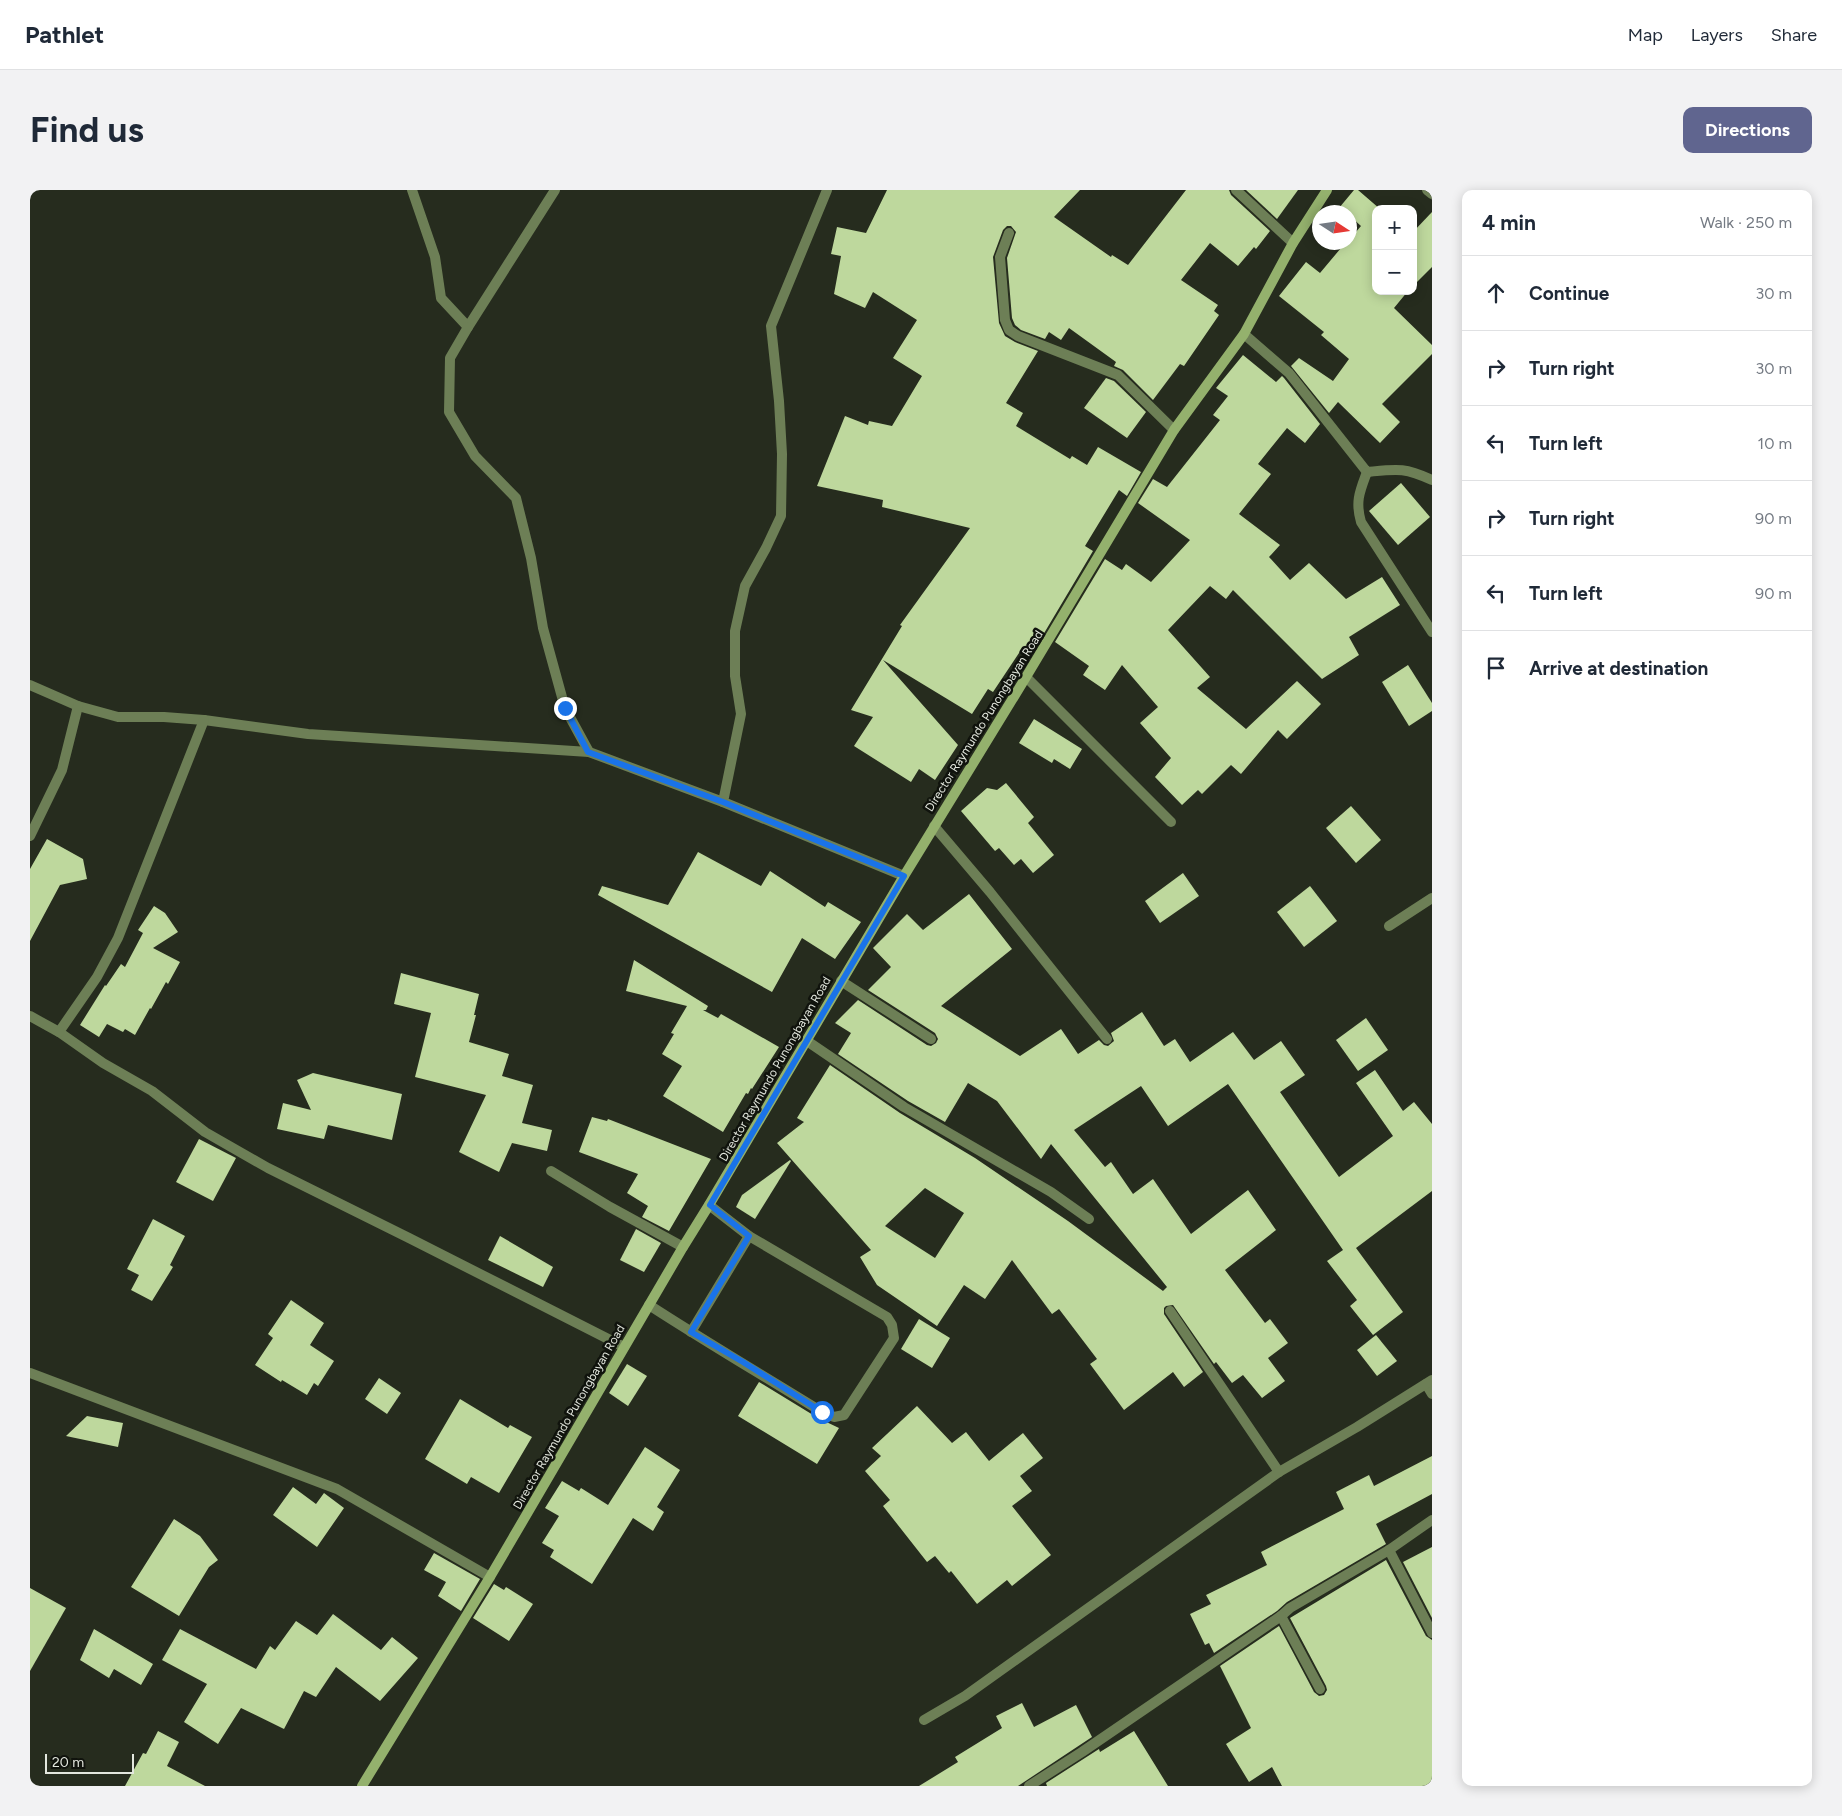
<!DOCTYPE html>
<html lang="en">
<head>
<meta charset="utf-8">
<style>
	body { margin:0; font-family:Figtree,sans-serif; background:#f2f2f3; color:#1f2937 }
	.controls { position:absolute; right:15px; top:15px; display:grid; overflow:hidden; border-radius:10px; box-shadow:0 2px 12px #0003 }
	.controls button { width:45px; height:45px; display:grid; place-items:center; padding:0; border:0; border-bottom:1px solid #e0e1e3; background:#fff; color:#1f2937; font:25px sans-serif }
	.compass { position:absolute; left:1282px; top:15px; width:45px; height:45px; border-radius:50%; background:#fff; box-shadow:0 2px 12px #0003; rotate:102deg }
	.scale { position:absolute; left:15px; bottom:12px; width:89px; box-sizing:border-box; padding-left:5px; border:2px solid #e3e7de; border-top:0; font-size:14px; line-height:18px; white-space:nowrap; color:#e3e7de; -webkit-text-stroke:4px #10130d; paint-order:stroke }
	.stop { position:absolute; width:15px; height:15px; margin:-11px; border:4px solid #1a73e8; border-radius:50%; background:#fff }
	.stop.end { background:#1a73e8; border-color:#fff; box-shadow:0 1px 5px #0008 }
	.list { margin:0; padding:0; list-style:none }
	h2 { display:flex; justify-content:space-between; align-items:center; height:65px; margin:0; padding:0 20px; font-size:21px }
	h2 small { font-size:16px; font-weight:400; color:#747a83 }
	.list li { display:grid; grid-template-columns:32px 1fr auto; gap:15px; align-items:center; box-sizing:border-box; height:75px; padding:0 20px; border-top:1px solid #e0e1e3 }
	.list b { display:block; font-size:19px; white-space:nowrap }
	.list em { font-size:16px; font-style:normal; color:#747a83 }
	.icon { flex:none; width:28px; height:28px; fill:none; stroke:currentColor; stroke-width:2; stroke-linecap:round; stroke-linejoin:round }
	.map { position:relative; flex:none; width:1402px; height:1596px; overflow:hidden; border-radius:10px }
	header { display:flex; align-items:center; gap:30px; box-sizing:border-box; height:70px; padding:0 25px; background:#fff; border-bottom:1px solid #e0e1e3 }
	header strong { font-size:24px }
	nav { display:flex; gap:28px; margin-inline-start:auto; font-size:18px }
	.intro { display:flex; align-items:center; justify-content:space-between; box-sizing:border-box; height:120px; padding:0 30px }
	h1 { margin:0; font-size:35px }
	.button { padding:12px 22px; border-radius:10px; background:#60658f; color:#fff; font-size:18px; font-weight:700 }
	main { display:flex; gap:30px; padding:0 30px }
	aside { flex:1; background:#fff; border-radius:10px; box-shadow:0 2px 12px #0003 }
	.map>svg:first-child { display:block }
	.building { fill:#bed89d; fill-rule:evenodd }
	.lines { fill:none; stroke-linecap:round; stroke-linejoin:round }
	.lane { stroke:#6d7f56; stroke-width:10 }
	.street { stroke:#6d7f56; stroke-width:10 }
	.secondary { stroke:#94b16d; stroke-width:10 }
	.route { stroke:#1a73e8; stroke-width:6 }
	.labels { text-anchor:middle; stroke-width:5; stroke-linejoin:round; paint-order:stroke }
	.street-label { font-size:12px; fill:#e3e7de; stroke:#10130d }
</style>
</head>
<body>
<header>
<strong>Pathlet</strong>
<nav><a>Map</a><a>Layers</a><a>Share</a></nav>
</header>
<div class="intro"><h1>Find us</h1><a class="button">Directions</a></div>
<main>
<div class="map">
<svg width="1402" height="1596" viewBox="0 0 1402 1596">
	<rect width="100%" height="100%" fill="#262c1e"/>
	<g class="building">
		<polygon points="857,0 1050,0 1024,27 1081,67 1082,65 1098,75 1156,0 1199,0 1201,5 1240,41 1226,59 1224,57 1208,76 1180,53 1151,90 1188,115 1184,121 1189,125 1154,176 1150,174 1123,210 1093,180 1084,176 1086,172 1039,138 1031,150 1019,142 1015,149 991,140 985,135 982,128 977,68 986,42 981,36 977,36 973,40 963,67 969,133 975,146 985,152 1008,161 976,213 993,223 986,236 1040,269 1042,266 1057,275 1068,257 1111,282 1097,306 1089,300 1055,356 1063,361 1013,445 1009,441 996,459 993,457 963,502 958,499 942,524 853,470 928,555 905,590 889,579 881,592 824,556 843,527 821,520 872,436 870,435 940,338 852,317 853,310 787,296 815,226 838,235 839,231 862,236 892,186 863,168 887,130 843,102 835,118 804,104 811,66 801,64 807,37 836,43"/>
		<polygon points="1216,0 1268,0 1247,29"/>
		<polygon points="1324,0 1328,0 1350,19 1346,19 1346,101 1378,101 1364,118 1402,155 1402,164 1352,214 1370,232 1350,253 1308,212 1299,223 1261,176 1269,168 1303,191 1319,169 1291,145 1294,142 1249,106 1276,72 1290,83 1316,52 1320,52 1320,49 1331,36 1320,26 1320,22 1315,22 1309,18"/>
		<polygon points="1402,22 1402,77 1383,96 1383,42"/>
		<polygon points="1213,165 1246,192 1252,186 1254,188 1290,234 1275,253 1257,238 1228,274 1241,284 1209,324 1250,355 1239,367 1260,390 1279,373 1316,409 1352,387 1370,415 1319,447 1329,465 1292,489 1203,400 1196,409 1180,396 1138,440 1180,487 1167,498 1216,539 1267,491 1291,514 1257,549 1248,540 1211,584 1201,575 1172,604 1168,600 1152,615 1125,587 1141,568 1110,533 1128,517 1092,475 1075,500 1053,485 1059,476 1025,452 1075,369 1092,380 1096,374 1121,392 1160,350 1108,313 1123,289 1137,297 1190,230 1183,225 1198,206 1186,198"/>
		<polygon points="1076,188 1084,191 1116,222 1097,248 1054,218"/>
		<polygon points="1371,293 1400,327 1368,355 1339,321"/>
		<polygon points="1378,475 1402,513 1402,521 1379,536 1352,492"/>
		<polygon points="1004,529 1052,559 1040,579 1024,569 1022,573 989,553"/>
		<polygon points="976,593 1004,627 998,633 1024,665 1003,683 991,669 984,675 969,658 965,661 931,621 957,598 967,600"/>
		<polygon points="1321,616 1351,650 1326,673 1296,638"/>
		<polygon points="17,649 53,669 57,689 30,695 0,751 0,679"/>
		<polygon points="668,662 731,696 740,681 795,717 798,712 831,732 805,769 772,748 742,802 568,705 572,696 638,715"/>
		<polygon points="1153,683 1169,706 1130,733 1115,711"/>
		<polygon points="1280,696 1307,731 1274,757 1247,722"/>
		<path d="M939,704L982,759L911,816L990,866L1031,839L1048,864L1069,850L1074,855L1078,856L1084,851L1081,843L1112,822L1134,856L1145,849L1160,872L1203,842L1224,870L1251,851L1275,885L1250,902L1309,987L1363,946L1326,893L1345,880L1373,921L1384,912L1402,934V1001L1326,1058L1373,1122L1343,1145L1320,1116L1327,1110L1297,1071L1313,1060L1198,894L1138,936L1111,896L1044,940L1075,977L1081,972L1103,1004L1123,989L1161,1044L1218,1000L1246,1040L1195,1080L1235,1133L1240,1129L1258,1153L1238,1168L1255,1191L1232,1208L1213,1185L1202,1193L1186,1172L1184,1174L1143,1115L1136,1116L1134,1118V1124L1173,1182L1154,1197L1143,1182L1094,1220L1060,1174L1067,1169L1029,1119L1022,1124L982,1070L955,1109L934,1095L907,1136L847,1095L830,1067L841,1060L747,953L774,932L767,928L800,875L870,923L945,968L1038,1031L1133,1101L1137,1097L1021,954L1011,969L967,911L938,893L915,932L878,911L808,864L821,843L805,833L828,810L897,855L901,856L906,853L908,849L905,843L838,800L861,777L843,758L877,724L893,740ZM895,998L934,1023L905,1068L855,1036Z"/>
		<polygon points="124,716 135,723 148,742 123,758 150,772 138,794 136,792 121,819 120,818 105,845 95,839 93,842 77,834 69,847 50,835 75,795 76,796 91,774 95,777 113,743 108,740"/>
		<polygon points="604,770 678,816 676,820 673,820 688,828 691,824 749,857 722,899 721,898 718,904 716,903 693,942 633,906 652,876 632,864 644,844 641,843 657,816 596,801"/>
		<polygon points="371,783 449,804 444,825 446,825 439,852 479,864 472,886 503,895 492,933 522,940 517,961 482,953 469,982 429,962 456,905 385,887 401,823 364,814"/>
		<polygon points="1336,828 1358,860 1328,881 1306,850"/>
		<polygon points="283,883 372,904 362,950 298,935 294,949 247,939 253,913 281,920 267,890"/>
		<polygon points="562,927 577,931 578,929 681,969 639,1041 612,1027 618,1016 597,1003 608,984 549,962"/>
		<polygon points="169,949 206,968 183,1011 146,992"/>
		<polygon points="760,970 761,971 725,1029 706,1017 712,1005"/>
		<polygon points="123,1029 155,1046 140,1075 143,1077 122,1111 101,1100 109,1085 97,1079"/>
		<polygon points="606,1039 631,1053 614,1082 590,1070"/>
		<polygon points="470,1046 523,1077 513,1097 458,1070"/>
		<polygon points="261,1110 294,1133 280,1155 304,1171 288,1196 284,1193 277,1205 252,1190 251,1192 225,1175 243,1148 238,1144"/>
		<polygon points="889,1129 920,1148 902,1178 871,1159"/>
		<polygon points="1346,1145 1367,1171 1347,1186 1327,1160"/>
		<polygon points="597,1174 617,1186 598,1216 579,1203"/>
		<polygon points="349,1188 371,1203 357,1224 335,1209"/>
		<polygon points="729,1192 788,1228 809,1238 787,1274 708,1226"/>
		<polygon points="430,1209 478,1238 480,1235 502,1247 469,1303 441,1287 437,1294 395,1269"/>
		<polygon points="887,1216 922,1253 936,1242 959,1271 993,1243 1013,1268 990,1286 1002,1301 982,1316 1021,1365 982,1396 977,1390 947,1414 921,1381 919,1383 905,1366 897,1372 853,1316 860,1310 835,1281 851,1266 842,1258"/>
		<polygon points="57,1226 93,1233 88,1257 36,1246"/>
		<polygon points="615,1257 650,1280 627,1317 634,1322 623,1341 603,1328 562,1394 520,1367 524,1360 512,1353 529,1326 515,1318 532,1291 549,1301 551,1298 578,1315"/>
		<polygon points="1402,1266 1402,1304 1346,1334 1356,1354 1257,1412 1247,1421 1184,1463 1179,1453 1175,1455 1160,1424 1181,1414 1176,1405 1237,1375 1231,1362 1314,1319 1306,1302 1339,1285 1344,1296"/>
		<polygon points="263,1297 286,1314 294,1303 314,1318 287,1357 243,1325"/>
		<polygon points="144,1329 170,1346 188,1370 179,1377 149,1426 101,1397"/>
		<polygon points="1402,1357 1402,1428 1373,1372"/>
		<polygon points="404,1363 450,1389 431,1421 408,1406 416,1392 394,1380"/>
		<polygon points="1356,1370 1396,1446 1402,1450 1402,1596 1252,1596 1242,1577 1219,1592 1196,1554 1221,1538 1190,1476 1249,1436 1284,1502 1289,1506 1294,1505 1297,1500 1296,1496 1260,1428"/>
		<polygon points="464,1394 474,1400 476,1397 503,1414 479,1451 443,1428"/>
		<polygon points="0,1398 36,1418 0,1481"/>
		<polygon points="303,1424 351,1460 362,1447 388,1468 350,1511 306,1477 286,1507 274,1501 254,1539 211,1518 188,1554 154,1532 177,1494 132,1470 150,1439 226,1479 240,1456 245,1460 266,1431 287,1445"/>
		<polygon points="64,1439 123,1474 111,1495 84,1479 79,1488 50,1470"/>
		<polygon points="992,1513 1004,1537 1046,1515 1062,1547 988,1596 889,1596 928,1572 925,1567 972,1538 966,1526"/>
		<polygon points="128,1541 149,1552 137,1576 175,1596 95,1596 113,1563 116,1564"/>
		<polygon points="1104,1541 1138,1596 1017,1596 1016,1593 1069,1559 1070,1562"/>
	</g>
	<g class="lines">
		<g class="lane">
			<path d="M619,1115C676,1152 734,1186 792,1222L804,1227L814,1225L864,1148L862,1135L857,1127L719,1046L679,1015"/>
			<polyline points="661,1142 719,1046"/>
		</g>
		<g class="street">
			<polyline points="382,0 405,67 411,108 438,137 525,0"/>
			<polyline points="797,0 741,136 749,211 752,264 751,326 736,358 715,396 705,441 705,486 711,524 693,612 874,686"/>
			<polyline points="1206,0 1263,53"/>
			<polyline points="1397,0 1402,4"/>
			<polyline points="979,43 970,67 975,130 979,140 988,146 1088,185 1144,240"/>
			<polyline points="438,137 420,168 419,222 445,266 486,308 501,368 513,438 535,518 559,562"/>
			<path d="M1214,144L1259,183L1337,282C1367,279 1374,277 1402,290"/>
			<path d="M1337,282C1330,301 1325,311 1331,332L1402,442"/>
			<polyline points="996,487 1141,632"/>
			<polyline points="0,495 48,516 88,527 134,527 174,530 278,544 559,562 693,612"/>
			<polyline points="174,530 88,748 67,787 29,842 73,873 122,901 175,942 238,978 379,1048 594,1157"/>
			<polyline points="904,636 960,702 1077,849"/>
			<polyline points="0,646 32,580 48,516"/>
			<polyline points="1359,736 1402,708"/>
			<polyline points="811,791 901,849"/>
			<polyline points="0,826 29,842"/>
			<polyline points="777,851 874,917 1021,1002 1059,1029"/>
			<polyline points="521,981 580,1017 653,1057"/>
			<polyline points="1140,1121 1249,1282"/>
			<polyline points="0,1183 307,1299 460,1387"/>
			<polyline points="1396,1194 1402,1204"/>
			<polyline points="1359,1360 1402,1443"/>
			<polyline points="1290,1499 1251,1426 1260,1418 1359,1360 1402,1330"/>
			<polyline points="894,1530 935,1506 1249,1282 1327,1237 1402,1190"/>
			<polyline points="999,1596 1052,1562 1251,1426"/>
		</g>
		<polyline class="secondary" points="332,1596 460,1387 653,1057 679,1015 874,686 996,487 1144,240 1214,144 1263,53 1297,0"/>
	</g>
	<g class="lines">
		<polyline class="route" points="535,518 558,562 693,612 874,686 680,1015 719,1046 661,1142 713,1172 792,1222"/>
	</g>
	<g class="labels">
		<g class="street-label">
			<text transform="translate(954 531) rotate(-58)" y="4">Director Raymundo Punongbayan Road</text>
			<text transform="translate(745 879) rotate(-60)" y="4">Director Raymundo Punongbayan Road</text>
			<text transform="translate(539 1227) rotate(-60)" y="4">Director Raymundo Punongbayan Road</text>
		</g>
	</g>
</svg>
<div class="controls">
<button>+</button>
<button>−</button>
</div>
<svg class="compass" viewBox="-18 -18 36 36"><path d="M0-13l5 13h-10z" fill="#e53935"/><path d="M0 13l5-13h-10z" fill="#747a83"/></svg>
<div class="scale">20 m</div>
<div class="stop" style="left:792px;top:1222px"></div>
<div class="stop end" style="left:535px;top:518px"></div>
</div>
<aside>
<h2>4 min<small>Walk · 250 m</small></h2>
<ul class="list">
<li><svg class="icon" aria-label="ahead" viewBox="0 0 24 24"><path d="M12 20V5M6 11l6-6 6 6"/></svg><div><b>Continue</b></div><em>30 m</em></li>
<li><svg class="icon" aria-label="right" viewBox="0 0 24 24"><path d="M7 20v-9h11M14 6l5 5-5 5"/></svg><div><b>Turn right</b></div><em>30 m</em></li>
<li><svg class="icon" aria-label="left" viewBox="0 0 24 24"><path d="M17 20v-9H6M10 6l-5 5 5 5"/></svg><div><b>Turn left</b></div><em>10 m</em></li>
<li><svg class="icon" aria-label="right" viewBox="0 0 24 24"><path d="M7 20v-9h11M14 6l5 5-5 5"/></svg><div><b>Turn right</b></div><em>90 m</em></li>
<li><svg class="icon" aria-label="left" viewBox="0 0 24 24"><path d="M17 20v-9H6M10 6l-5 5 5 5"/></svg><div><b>Turn left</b></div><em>90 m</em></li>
<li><svg class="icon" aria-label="arrive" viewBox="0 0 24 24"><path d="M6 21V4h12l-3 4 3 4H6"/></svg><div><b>Arrive at destination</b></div></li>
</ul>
</aside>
</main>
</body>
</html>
